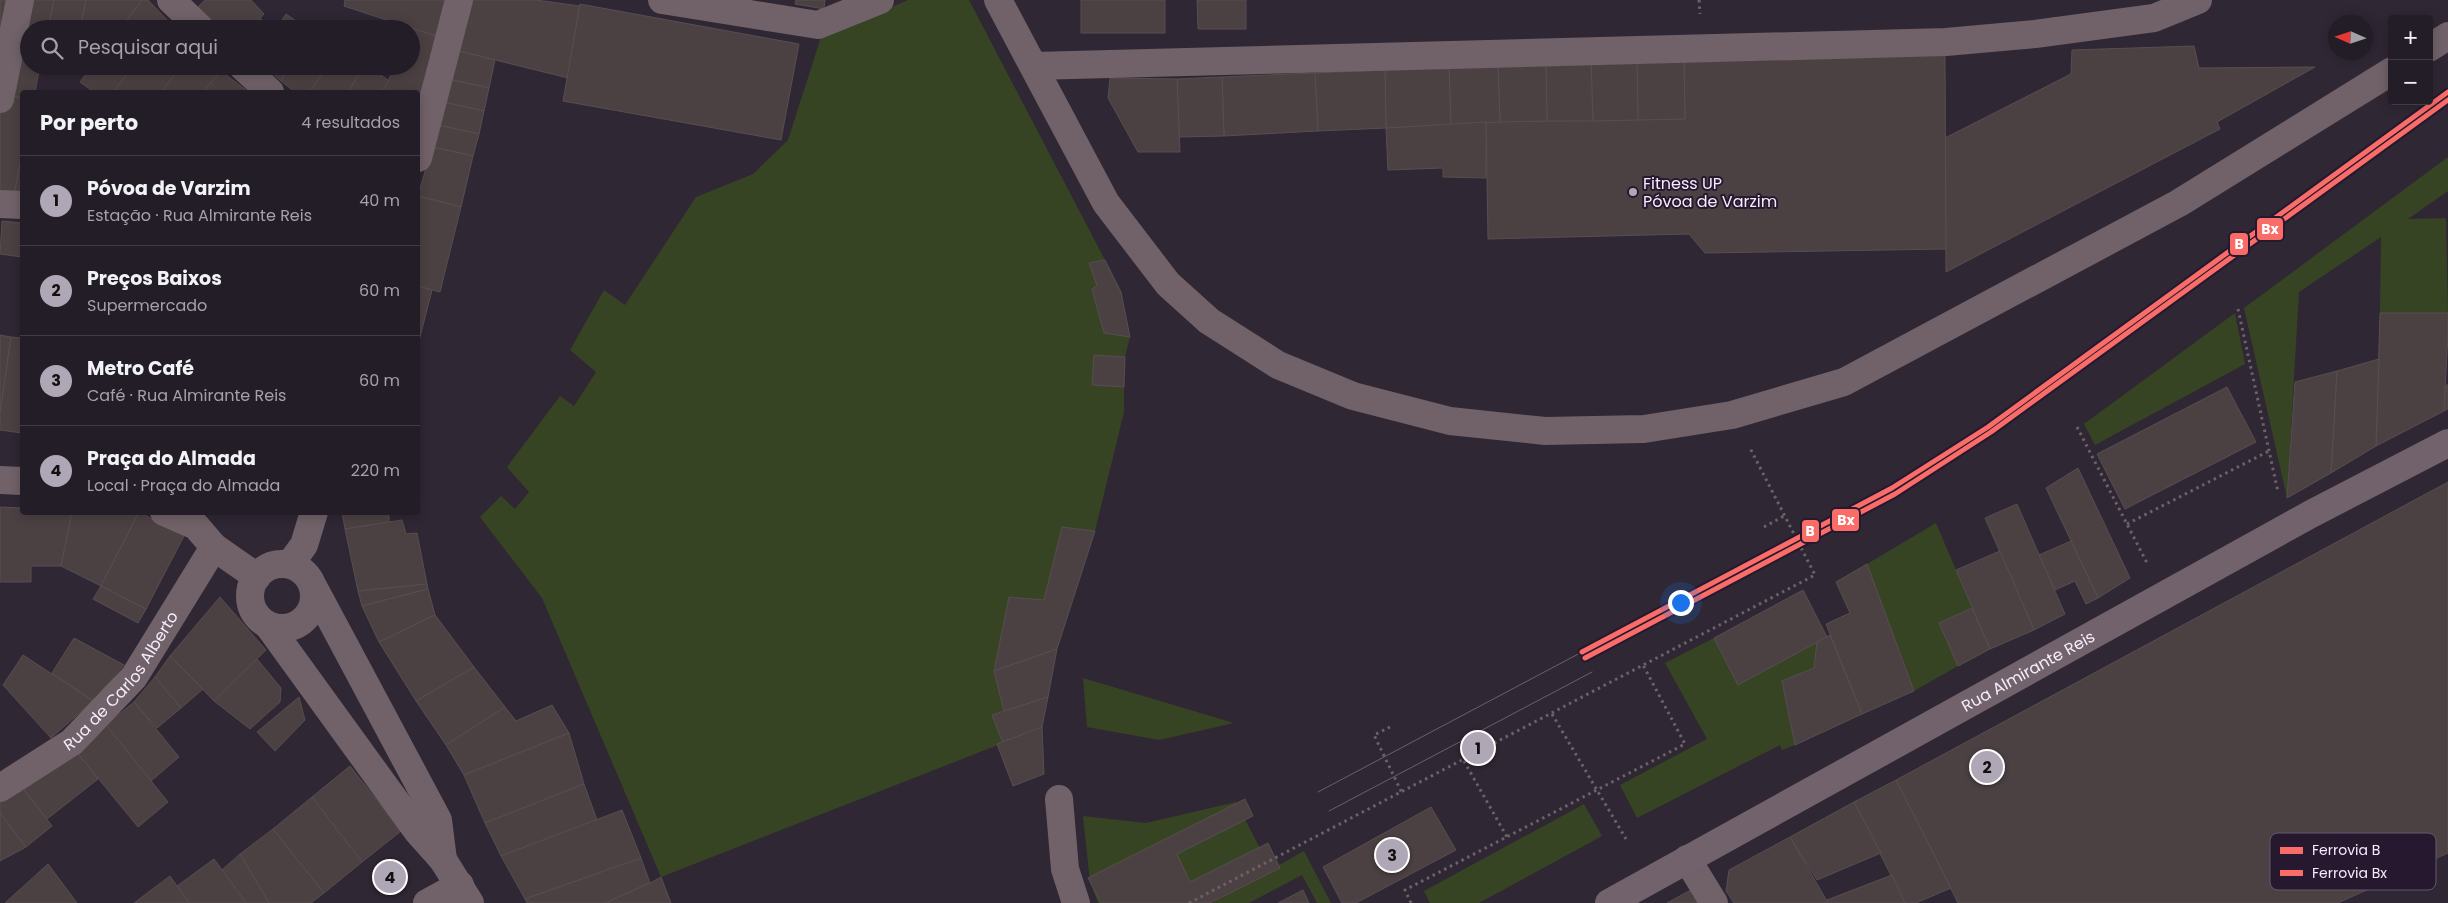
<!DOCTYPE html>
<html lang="pt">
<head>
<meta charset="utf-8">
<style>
	body { margin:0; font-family:Poppins,sans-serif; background:#2b262f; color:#f1f3f6 }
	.controls { position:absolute; right:15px; top:15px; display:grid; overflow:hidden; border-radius:5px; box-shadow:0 2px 12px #0003 }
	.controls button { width:45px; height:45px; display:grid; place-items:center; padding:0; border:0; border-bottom:1px solid #403b44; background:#231d27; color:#f1f3f6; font:25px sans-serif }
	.compass { position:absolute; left:2328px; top:15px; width:45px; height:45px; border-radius:50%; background:#231d27; box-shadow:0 2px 12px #0003; rotate:273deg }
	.you { position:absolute; left:1680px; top:602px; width:18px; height:18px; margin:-12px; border:4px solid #fff; border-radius:50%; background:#1a73e8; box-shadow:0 0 0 8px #1a73e833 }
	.badge { display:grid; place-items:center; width:32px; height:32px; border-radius:50%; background:#b0a7b6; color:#111; font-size:16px; font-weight:700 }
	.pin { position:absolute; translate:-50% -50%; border:2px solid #fff; box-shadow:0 1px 5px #0006 }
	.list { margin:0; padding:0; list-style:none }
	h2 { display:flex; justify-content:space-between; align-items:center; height:65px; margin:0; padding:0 20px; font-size:21px }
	h2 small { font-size:16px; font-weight:400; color:#a3a2a7 }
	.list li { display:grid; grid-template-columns:32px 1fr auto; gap:15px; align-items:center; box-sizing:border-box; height:90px; padding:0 20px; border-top:1px solid #403b44 }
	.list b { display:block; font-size:19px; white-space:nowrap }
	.list p { margin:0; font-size:16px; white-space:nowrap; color:#a3a2a7 }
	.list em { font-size:16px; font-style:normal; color:#a3a2a7 }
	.icon { flex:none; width:28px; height:28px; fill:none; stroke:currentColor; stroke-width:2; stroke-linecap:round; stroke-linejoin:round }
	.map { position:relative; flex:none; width:2448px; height:903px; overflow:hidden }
	.search { position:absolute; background:#231d27; box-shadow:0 2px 12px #0003; left:20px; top:20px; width:400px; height:55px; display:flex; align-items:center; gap:12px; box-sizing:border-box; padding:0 18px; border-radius:28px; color:#a3a2a7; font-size:19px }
	.panel { position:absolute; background:#231d27; box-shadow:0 2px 12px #0003; left:20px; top:90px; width:400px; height:425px; border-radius:5px }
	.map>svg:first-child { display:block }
	.green { fill:#374424 }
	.building { fill:#4c4142; stroke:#574e51 }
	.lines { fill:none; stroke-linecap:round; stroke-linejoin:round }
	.path { stroke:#6c6268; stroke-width:3; stroke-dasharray:2.5 4; stroke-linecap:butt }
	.street { stroke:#706268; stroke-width:28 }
	.primary { stroke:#72626b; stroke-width:28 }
	.tram { stroke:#6a6168; stroke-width:1 }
	.rail-1-casing { stroke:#26182f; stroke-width:9 }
	.rail-2-casing { stroke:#26182f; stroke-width:9 }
	.rail-1 { stroke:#f96c68; stroke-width:5 }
	.rail-2 { stroke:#f96c68; stroke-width:5 }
	.poi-dot { fill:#b0a7b6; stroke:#26182f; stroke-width:2 }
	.labels { text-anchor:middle; stroke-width:4; stroke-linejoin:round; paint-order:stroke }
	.poi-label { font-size:16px; fill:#f5ecfc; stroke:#26182f; text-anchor:start }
	.street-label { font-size:16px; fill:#f5ecfc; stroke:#26182f }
	.key { fill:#26182f; stroke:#64586c; stroke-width:1 }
	.key-label { font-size:14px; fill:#f5ecfc }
	.line-badge { stroke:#26182f; stroke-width:2 }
	.badge-label { font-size:14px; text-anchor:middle; font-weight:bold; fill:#fff }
</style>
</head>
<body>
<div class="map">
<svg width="2448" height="903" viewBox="0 0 2448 903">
	<rect width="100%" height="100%" fill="#2f2734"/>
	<g class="green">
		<polygon points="908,0 969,0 1105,260 1089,264 1097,286 1092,289 1104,333 1130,337 1125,357 1094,355 1092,385 1124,387 1124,412 1095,531 1062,527 1044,600 1009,597 994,671 1004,711 992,715 1003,743 661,877 542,598 480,517 501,496 515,509 529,492 507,467 560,396 574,406 596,372 570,350 604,290 625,305 696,197 753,174 788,140 821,37"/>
		<polygon points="2448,157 2448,191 2408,219 2446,218 2448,313 2380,313 2381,237 2299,292 2287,498 2244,308"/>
		<polygon points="2235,313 2245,364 2095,445 2084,424"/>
		<polygon points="1936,523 1972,608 1939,623 1958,666 1914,691 1867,564"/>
		<polygon points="1714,638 1738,685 1817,642 1814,668 1782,681 1795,745 1782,750 1780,745 1637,818 1620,785 1707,739 1665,663"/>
		<polygon points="1083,678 1234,723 1159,740 1087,727"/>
		<polygon points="1236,802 1265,858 1179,903 1098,903 1090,882 1083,816 1146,823"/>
		<polygon points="1584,804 1602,836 1479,903 1430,903 1424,891"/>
		<polygon points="1304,851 1331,903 1317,903 1302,875 1249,903 1212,903"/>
	</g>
	<g class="building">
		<polygon points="0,0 10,0 0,32"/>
		<polygon points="23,0 54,0 48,29 29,29 29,50 14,47"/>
		<polygon points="54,0 86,0 80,29 48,29"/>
		<polygon points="86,0 142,0 120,29 80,29"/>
		<polygon points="142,0 148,0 170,23 165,29 120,29"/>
		<polygon points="205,0 251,0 264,14 250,29 220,29 198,7"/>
		<polygon points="345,0 449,0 438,37 344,6"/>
		<polygon points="472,0 536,0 580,6 568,78 455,50"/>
		<polygon points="796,0 825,0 824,9 795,4"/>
		<rect x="1081" y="0" width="84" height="33"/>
		<polygon points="1197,0 1246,0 1246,29 1198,29"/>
		<polygon points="580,4 799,44 781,140 563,101"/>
		<polygon points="286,14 308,29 276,29"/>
		<polygon points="260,18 271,29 250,29"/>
		<polygon points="412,28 438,37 418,100 418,92 382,92 396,66 411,66"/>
		<polygon points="2194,46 2199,68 2315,67 2217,122 2220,129 1946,272 1945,138 2071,74 2072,50"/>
		<polygon points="14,47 29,50 29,66 40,66 35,92 22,92 22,98 4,94"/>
		<polygon points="455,50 495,60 489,88 448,79"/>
		<polygon points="1945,55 1946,249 1705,253 1689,234 1488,239 1486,122 1685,119 1684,59"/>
		<polygon points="1637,59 1684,59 1685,119 1638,120"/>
		<polygon points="1637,59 1638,120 1593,121 1591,61"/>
		<polygon points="1591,61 1593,121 1547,121 1546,64"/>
		<polygon points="1546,64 1547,121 1500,122 1498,65"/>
		<polygon points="1498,65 1500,122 1451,125 1449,67"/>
		<polygon points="92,66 134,66 113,92 94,92 80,82"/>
		<polygon points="134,66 182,66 161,92 113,92"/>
		<polygon points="182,66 216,66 221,71 203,92 161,92"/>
		<polygon points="264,66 289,66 281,81"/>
		<polygon points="289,66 327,66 310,92 295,92 281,81"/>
		<polygon points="327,66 364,66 348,92 310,92"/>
		<polygon points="364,66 369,66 389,81 382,92 348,92"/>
		<polygon points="1449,67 1451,125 1386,128 1385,70"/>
		<polygon points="1385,70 1386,128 1318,131 1315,73"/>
		<polygon points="221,71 246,90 244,92 203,92"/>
		<polygon points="1315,73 1318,131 1224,136 1222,77"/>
		<polygon points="1222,77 1224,136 1179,137 1177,79"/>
		<polygon points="1110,78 1177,79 1180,152 1138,152 1108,98"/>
		<polygon points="448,79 489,88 484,111 443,102"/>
		<polygon points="4,94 22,98 22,154 14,195 0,192 0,113"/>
		<polygon points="443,102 484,111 479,134 438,125"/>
		<polygon points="1486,122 1486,178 1443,177 1443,168 1388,170 1386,128"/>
		<polygon points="438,125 479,134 473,156 432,147"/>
		<polygon points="432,147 473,156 461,207 418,196"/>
		<polygon points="22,154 22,196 14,195"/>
		<polygon points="418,196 461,207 440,292 418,286"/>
		<polygon points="2,221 22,223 22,257 0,254"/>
		<polygon points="1105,260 1121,292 1130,337 1104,333 1092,289 1097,286 1089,263"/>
		<polygon points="418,286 432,290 418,345"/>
		<polygon points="2380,313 2448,313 2448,333 2444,411 2376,446"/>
		<polygon points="0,335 11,337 0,414"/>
		<polygon points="11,337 22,338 22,433 0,430 0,414"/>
		<polygon points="1094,355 1125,357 1124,387 1092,385"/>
		<polygon points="2379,359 2376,446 2331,473 2337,371"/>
		<polygon points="2337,371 2331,473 2287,498 2295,382"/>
		<polygon points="2446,385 2448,385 2448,409 2444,411"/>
		<polygon points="2227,387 2256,442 2125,509 2097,454"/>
		<polygon points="2078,468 2130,578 2098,598 2046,488"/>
		<polygon points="2448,482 2448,853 2338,903 1958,903 1896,780"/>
		<polygon points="2017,504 2065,614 2034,630 1985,518"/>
		<polygon points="0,507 22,508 22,512 72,512 61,566 31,566 31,582 0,582"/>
		<polygon points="72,512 139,512 101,586 61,566"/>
		<polygon points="139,512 184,536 146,609 101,586"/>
		<polygon points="342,512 389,512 389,522 345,529"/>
		<polygon points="402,520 406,534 417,533 427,584 358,591 345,529"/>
		<polygon points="1062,527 1095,531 1057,649 994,671 1009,597 1044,600"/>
		<polygon points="2071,541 2098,598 2086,604 2075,581 2055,590 2039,555"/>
		<polygon points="2000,551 2034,630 1990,649 1956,570"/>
		<polygon points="1867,564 1914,691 1862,714 1826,624 1850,613 1836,582"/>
		<polygon points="427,584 428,589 362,606 358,591"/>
		<polygon points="101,586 146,609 138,623 93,599"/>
		<polygon points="428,589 435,615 379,642 362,606"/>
		<polygon points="1803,590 1827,637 1738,685 1714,638"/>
		<polygon points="220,597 266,650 214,701 170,656"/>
		<polygon points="1972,608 1990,649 1958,666 1939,623"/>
		<polygon points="435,615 474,667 416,701 379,642"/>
		<polygon points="1830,635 1862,714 1795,745 1782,681 1814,668 1817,642"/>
		<polygon points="74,638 124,665 93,701 52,673"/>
		<polygon points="1057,649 1048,697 1004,711 994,671"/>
		<polygon points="23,655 93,701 51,738 3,685"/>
		<polygon points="170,656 203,689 181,708 155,677"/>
		<polygon points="257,659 281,688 280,702 250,729 214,701"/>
		<polygon points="474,667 505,707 446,745 416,701"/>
		<polygon points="155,677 181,708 157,728 134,702"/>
		<polygon points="299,697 305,720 275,751 257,732"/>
		<polygon points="1048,697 1042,727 1003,743 992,715"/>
		<polygon points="134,702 179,757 151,781 106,725"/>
		<polygon points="552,705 569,733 464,775 446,745 505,707 516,721"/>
		<polygon points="106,725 168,802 138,827 75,750"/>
		<polygon points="1042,727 1044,774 1013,786 997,744"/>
		<polygon points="569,733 584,784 485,823 464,775"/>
		<polygon points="75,750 98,779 47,819 24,790"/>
		<polygon points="350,766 401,831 362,862 312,797"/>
		<polygon points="1896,780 1951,888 1916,903 1905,903 1854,802"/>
		<polygon points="584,784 597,820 501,856 485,823"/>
		<polygon points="24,790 52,826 26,847 0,813 0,801"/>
		<polygon points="312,797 362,862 324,893 273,829"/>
		<polygon points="1245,799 1253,816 1177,854 1190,882 1268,843 1280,868 1210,903 1101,903 1088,878"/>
		<polygon points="1854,802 1881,853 1817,880 1790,837"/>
		<polygon points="1431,807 1456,850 1356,903 1342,903 1323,867"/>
		<polygon points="622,810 641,858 525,899 501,856"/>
		<polygon points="0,813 26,847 0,861"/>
		<polygon points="273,829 324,893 311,903 269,903 240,854"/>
		<polygon points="1790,837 1828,903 1734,903 1726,891 1729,870"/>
		<polygon points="240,854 269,903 246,903 222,870"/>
		<polygon points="641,858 650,883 605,903 527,903 525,899"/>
		<polygon points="214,859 246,903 189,903 177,886"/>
		<polygon points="48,864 77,903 5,903"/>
		<polygon points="1892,875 1905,903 1829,903 1827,900"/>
		<polygon points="170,876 189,903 134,903"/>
		<polygon points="661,877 671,903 605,903 650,883"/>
		<polygon points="1303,890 1309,903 1278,903"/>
		<polygon points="1691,890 1698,903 1667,903"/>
	</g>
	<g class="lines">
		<g class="path">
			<polyline points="1699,0 1700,14"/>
			<polyline points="2238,309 2278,492"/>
			<polyline points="2077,427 2147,563"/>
			<polyline points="2127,524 2269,451"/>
			<polyline points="1764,527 1784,516"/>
			<polyline points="1552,714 1626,839"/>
			<polyline points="1390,727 1374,735 1402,793"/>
			<polyline points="1464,761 1507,837"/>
			<polyline points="1189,903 1815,575 1749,446"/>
			<polyline points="1411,903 1405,890 1685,744 1643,665"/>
		</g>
		<g class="street">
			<polyline points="171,0 201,29"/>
			<polyline points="662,0 818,25 880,0"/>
			<polyline points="998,0 1106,203 1168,284 1209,321 1278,365 1353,396 1450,421 1545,431 1644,429 1732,415 1844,382 2179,203 2392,71"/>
			<polyline points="2429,48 2448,36"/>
			<polyline points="242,66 270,92"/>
			<polyline points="1034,66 1946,42 2035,34 2154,18 2198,0"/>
			<polyline points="0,99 20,0"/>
			<polyline points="418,158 459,0"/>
			<polyline points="0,204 22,205"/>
			<polyline points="0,480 22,481"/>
			<polyline points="164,512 196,526 214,547 257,577"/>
			<polyline points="290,564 304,545 314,512"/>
			<circle cx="282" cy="596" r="32"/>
			<polyline points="314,588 438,820 443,860"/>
			<polyline points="268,625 418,832 443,860 470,903"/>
			<path id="s1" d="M0,788L72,742L134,677L214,547"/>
			<polyline points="1059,799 1065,869 1076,903"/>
			<polyline points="1687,859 1714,903"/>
			<polyline points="427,903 460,885"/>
		</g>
		<path class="primary" id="s2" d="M1609,903L2311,514L2448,443"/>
		<g class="tram">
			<polyline points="1318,792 1582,652"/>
			<polyline points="1329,811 1592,672"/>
		</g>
		<g class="rail-1-casing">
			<polyline id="rail-1" points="1582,652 1892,488 1988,427 2448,92"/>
		</g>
		<g class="rail-2-casing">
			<polyline id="rail-2" points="1585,658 1895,494 1991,432 2448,100"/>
		</g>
		<use href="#rail-1" class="rail-1"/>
		<use href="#rail-2" class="rail-2"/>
	</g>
	<circle class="poi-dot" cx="1633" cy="192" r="5"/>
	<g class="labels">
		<g class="poi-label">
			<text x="1643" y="189">Fitness UP<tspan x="1643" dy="18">Póvoa de Varzim</tspan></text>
		</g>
		<g class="street-label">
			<text dy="6" stroke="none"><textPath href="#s2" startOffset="479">Rua Almirante Reis</textPath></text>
			<text dy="6" stroke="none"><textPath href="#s1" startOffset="164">Rua de Carlos Alberto</textPath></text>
		</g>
	</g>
	<rect x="2270" y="833" width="166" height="57" rx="8" class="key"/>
	<rect x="2280" y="847" width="23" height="7" fill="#f96c68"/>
	<rect x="2280" y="870" width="23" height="6" fill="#f96c68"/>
	<g class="key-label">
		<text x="2312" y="855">Ferrovia B</text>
		<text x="2312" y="878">Ferrovia Bx</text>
	</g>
	<g class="line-badge">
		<rect x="2256" y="217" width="28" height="24" rx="5" fill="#f96c68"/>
		<rect x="2229" y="232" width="20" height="24" rx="5" fill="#f96c68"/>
		<rect x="1831" y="508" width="29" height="24" rx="5" fill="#f96c68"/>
		<rect x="1801" y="519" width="19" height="24" rx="5" fill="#f96c68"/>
	</g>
	<g class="badge-label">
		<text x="2270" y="234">Bx</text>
		<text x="2239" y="249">B</text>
		<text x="1846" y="525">Bx</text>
		<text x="1810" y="536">B</text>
	</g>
</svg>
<div class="controls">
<button>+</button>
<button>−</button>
</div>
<svg class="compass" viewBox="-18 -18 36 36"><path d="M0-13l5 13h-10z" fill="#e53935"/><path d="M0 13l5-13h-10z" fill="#a3a2a7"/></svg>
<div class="you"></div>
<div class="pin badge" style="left:1478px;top:748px">1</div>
<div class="pin badge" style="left:1987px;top:767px">2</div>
<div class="pin badge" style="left:1392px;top:855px">3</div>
<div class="pin badge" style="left:390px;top:877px">4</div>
<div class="search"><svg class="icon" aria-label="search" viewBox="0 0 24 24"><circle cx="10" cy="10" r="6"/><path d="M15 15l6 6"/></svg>Pesquisar aqui</div>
<section class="panel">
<h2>Por perto<small>4 resultados</small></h2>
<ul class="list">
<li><span class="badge">1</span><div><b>Póvoa de Varzim</b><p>Estação · Rua Almirante Reis</p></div><em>40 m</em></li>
<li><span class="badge">2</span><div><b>Preços Baixos</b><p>Supermercado</p></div><em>60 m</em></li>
<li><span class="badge">3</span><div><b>Metro Café</b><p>Café · Rua Almirante Reis</p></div><em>60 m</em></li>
<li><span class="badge">4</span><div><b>Praça do Almada</b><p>Local · Praça do Almada</p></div><em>220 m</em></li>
</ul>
</section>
</div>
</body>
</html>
